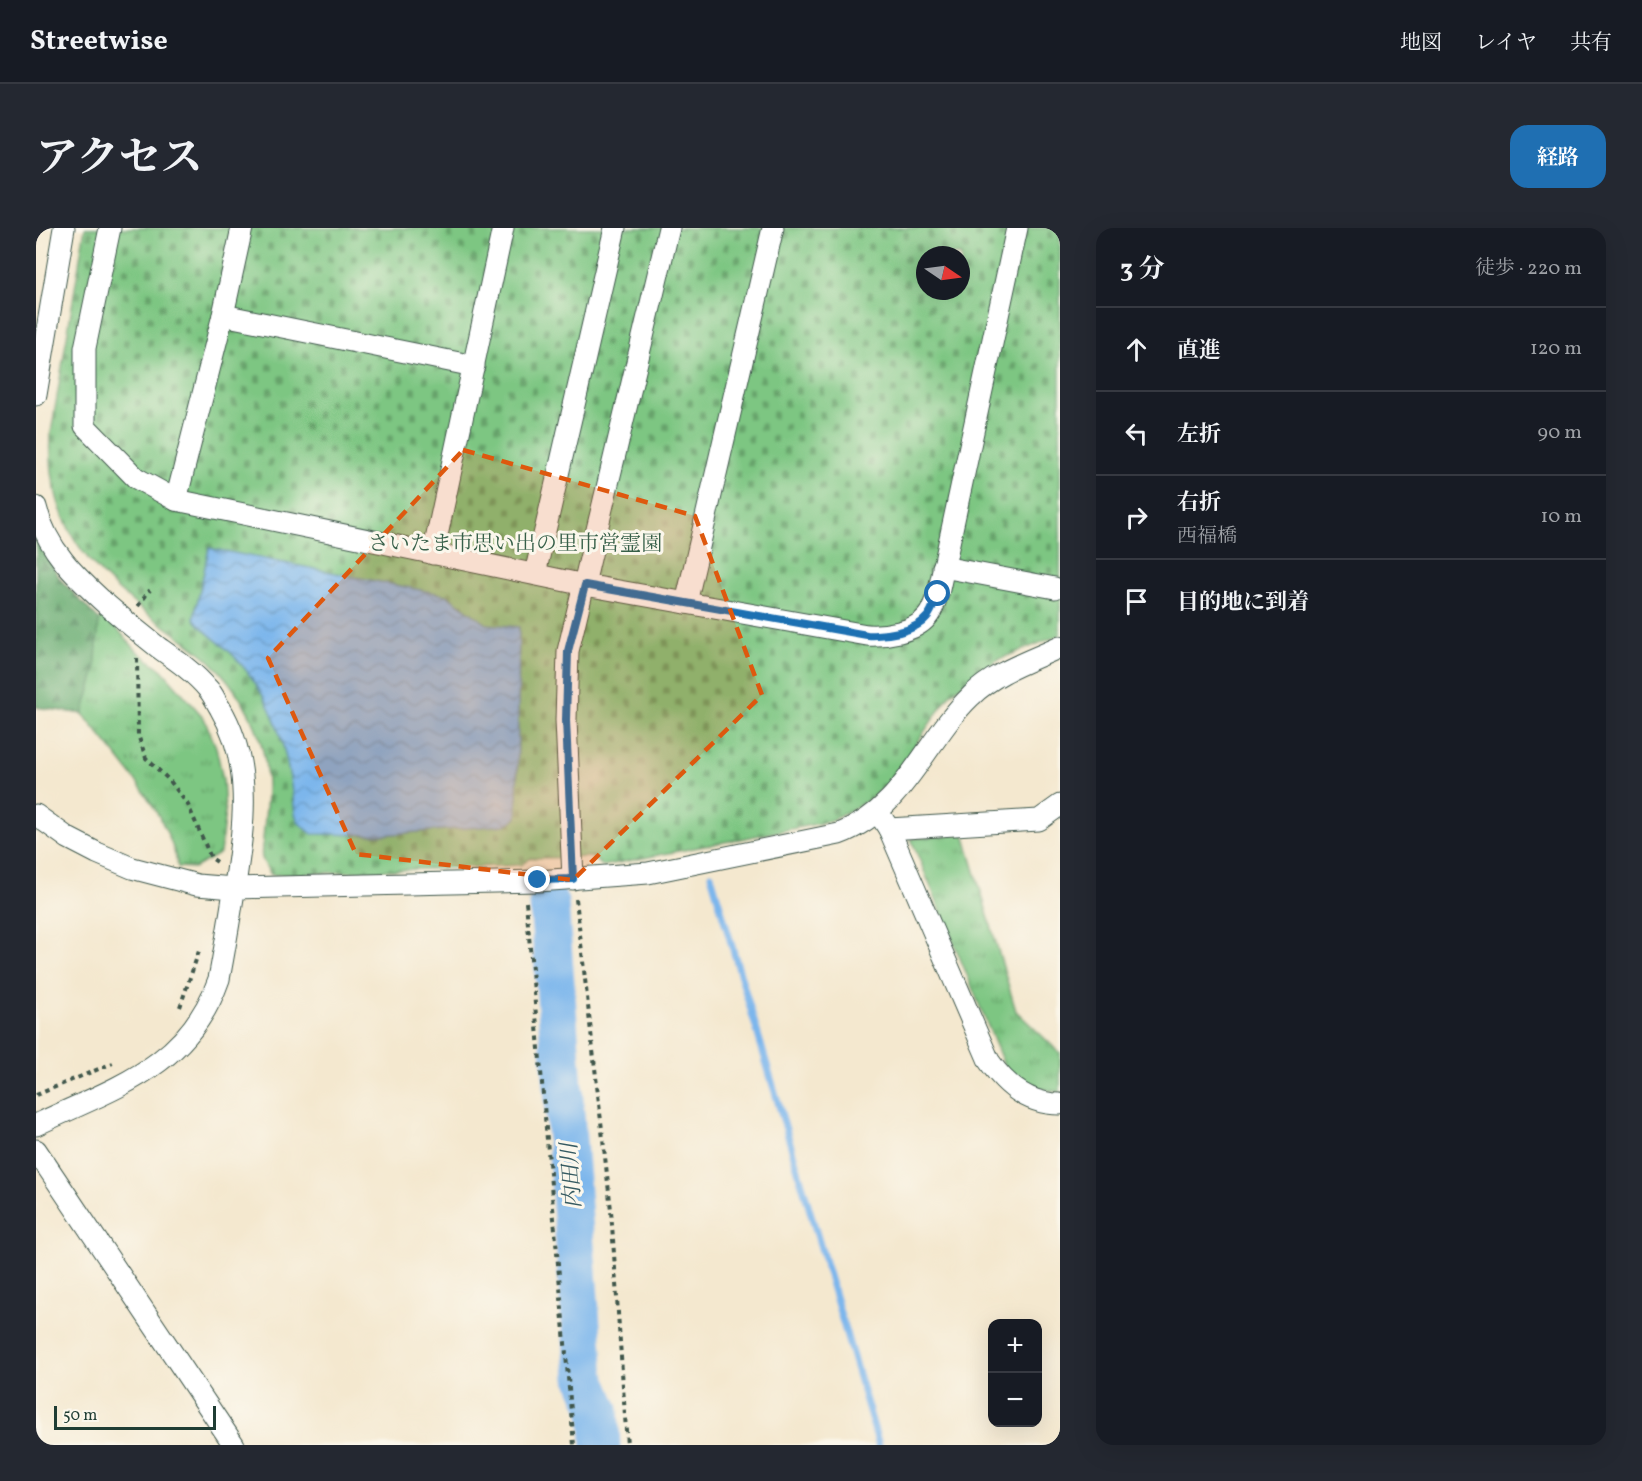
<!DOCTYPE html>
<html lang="ja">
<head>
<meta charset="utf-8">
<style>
	body { margin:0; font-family:Vollkorn,"Noto Serif JP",serif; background:#242831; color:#f1f3f6 }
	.controls { position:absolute; right:18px; bottom:18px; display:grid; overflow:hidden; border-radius:12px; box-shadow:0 6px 24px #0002 }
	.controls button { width:54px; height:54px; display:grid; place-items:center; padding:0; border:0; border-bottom:2px solid #363941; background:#171b24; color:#f1f3f6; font:30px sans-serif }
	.compass { position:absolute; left:880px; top:18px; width:54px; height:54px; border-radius:50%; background:#171b24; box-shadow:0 6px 24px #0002; rotate:103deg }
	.scale { position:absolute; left:18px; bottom:15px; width:162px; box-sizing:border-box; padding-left:6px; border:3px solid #1f3d34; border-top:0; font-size:16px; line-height:21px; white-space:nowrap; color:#1f3d34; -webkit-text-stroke:4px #fbf7ec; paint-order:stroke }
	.stop { position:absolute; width:18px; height:18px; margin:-14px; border:4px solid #1f6fb2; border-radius:50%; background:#fff }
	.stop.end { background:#1f6fb2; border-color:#fff; box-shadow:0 2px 6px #0008 }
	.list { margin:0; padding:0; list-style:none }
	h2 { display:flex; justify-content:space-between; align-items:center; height:78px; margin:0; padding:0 24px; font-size:26px }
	h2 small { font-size:20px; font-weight:400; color:#9ea1a6 }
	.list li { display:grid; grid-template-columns:39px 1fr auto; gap:18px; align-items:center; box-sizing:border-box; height:84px; padding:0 24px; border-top:2px solid #363941 }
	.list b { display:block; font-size:22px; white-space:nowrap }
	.list p { margin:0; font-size:20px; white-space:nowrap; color:#9ea1a6 }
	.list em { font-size:20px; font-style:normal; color:#9ea1a6 }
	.icon { flex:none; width:33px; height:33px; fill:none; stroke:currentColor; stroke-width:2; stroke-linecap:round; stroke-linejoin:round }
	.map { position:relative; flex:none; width:1024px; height:1217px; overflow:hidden; border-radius:18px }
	header { display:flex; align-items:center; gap:36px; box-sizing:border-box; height:84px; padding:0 30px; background:#171b24; border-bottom:2px solid #363941 }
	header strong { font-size:28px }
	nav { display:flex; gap:33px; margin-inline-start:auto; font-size:21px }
	.intro { display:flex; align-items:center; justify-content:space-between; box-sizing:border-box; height:144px; padding:0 36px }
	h1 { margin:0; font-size:42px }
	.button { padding:15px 27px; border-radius:18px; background:#1f6fb2; color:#fff; font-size:21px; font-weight:700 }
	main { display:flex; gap:36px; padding:0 36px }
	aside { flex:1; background:#171b24; border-radius:18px; box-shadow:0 6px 24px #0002 }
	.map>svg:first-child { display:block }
	.forest { fill:url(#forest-firs); stroke:#427452; stroke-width:1.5 }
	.cemetery { fill:url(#cemetery-stones); stroke:#4e825b; stroke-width:1.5; fill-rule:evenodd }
	.park { fill:url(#park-tufts); stroke:#4e825b; stroke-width:1.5 }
	.water { fill:url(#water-waves); stroke:#4d7a90; stroke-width:1.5 }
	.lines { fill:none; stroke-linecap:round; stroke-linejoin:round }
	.stream { stroke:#7bb6ec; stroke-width:7 }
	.river { stroke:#7bb6ec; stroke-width:39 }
	.minor-casing { stroke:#3f574b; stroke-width:23 }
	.path { stroke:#3f574b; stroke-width:4; stroke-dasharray:4.5 4.5; stroke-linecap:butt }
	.minor { stroke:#fff; stroke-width:21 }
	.route { stroke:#1f6fb2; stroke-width:8 }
	.marked { fill:#de580e; fill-opacity:0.2; stroke:#de580e; stroke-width:4.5; stroke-dasharray:12 8; stroke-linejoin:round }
	.labels { text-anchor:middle; stroke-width:6; stroke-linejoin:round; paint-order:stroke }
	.park-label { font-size:21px; fill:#365f48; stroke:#fbf7ec }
	.water-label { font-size:22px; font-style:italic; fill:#365b62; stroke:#fbf7ec }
</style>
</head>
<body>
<header>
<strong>Streetwise</strong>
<nav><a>地図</a><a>レイヤ</a><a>共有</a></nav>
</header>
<div class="intro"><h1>アクセス</h1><a class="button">経路</a></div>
<main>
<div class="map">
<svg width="1024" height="1217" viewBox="0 0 1024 1217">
	<defs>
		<pattern id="forest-firs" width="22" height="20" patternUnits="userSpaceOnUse" patternTransform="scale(1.5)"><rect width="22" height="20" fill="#66ab70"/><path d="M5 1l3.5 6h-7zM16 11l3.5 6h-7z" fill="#538c5d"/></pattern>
		<pattern id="cemetery-stones" width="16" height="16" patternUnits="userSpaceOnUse" patternTransform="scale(1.5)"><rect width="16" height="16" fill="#7dc682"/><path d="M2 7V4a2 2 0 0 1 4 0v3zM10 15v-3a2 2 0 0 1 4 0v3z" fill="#66a26b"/></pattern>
		<pattern id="park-tufts" width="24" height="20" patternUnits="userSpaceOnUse" patternTransform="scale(1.5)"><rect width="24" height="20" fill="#7dc682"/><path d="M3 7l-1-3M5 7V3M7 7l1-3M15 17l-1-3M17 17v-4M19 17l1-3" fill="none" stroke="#66a26b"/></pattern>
		<pattern id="water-waves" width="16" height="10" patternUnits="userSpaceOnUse" patternTransform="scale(1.5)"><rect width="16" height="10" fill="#7bb6ec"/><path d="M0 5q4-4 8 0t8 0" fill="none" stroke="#6495c0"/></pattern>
	</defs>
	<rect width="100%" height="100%" fill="#fbf7ec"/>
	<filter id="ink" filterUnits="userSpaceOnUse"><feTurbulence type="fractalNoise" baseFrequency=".0167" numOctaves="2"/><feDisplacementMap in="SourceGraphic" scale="12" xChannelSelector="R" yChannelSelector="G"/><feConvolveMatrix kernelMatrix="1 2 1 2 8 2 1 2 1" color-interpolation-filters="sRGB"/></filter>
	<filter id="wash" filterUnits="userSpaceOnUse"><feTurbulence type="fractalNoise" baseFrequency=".008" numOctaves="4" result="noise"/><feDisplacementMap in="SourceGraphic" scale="24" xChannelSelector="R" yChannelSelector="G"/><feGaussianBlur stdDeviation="1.35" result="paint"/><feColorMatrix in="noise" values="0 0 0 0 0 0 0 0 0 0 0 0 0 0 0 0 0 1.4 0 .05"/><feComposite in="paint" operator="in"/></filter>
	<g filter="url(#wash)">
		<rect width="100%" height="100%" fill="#f4e8cf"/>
		<polygon class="forest" points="0,311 25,352 63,392 59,445 47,486 0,479"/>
		<path class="cemetery" d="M49,0H1024V407L961,432L914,466L853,555L831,573L795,593L567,638L555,629L495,630L485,637L235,647C232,641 228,636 226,630C225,625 226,618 227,613C228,593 232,573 231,554C230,528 223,502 210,480C184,435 161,421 120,392C51,342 10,294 15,205ZM889,27H925V63H889Z"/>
		<g class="park">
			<path d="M69,387L101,423L126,442L168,490L180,519L187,551L189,583L184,625L158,640L142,639C131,581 82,531 47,486L59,445L63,392Z"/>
			<polygon points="928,606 980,783 1024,825 1024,864 993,859 970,842 875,611"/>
		</g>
		<path class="water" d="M173,320L410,367L451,396L483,399L481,590L469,597L346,607L276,606L263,595L259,586C252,525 241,474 198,428C186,415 167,405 158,390Z"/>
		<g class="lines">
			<polyline class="stream" points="675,647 843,1217"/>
			<polyline class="river" points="513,675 549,1149 563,1182 565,1217"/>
		</g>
	</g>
	<g filter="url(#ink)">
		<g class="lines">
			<g class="minor-casing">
				<g id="minor">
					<path d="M74,0L49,120V198L100,250L140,272L549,357L831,407C849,408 879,404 891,389C896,384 899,373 902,366L981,0"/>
					<polyline points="187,87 438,138"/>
					<polyline points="0,167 28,0"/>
					<polyline points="140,272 187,87 206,0"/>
					<path d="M0,279C11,322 39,348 71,377C88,392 105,406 123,420C140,432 159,445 172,461C177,466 180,474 184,480C217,535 208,597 199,657C194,689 189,720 183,751C152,840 77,860 0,897"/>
					<polyline points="397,326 467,0"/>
					<polyline points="907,339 1019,360"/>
					<polyline points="499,346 579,0"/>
					<polyline points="650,375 737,0"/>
					<path d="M842,584L853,601L953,833C970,858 992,876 1024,876"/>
					<path d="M0,587L32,610L61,625L96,640L161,657L198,660L502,653L612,645L803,606C868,582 889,512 935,468C959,444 994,433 1024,419"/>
					<polyline points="853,601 1003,592 1024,577"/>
					<polyline points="537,651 530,492 532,423 633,0"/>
					<polyline points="0,922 198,1217"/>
				</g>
			</g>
			<g class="path">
				<polyline points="102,378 114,362"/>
				<polyline points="101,430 102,507 110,530 134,553 152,577 175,630 181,634"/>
				<polyline points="540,671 575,982 591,1217"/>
				<polyline points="490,674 538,1217"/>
				<polyline points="144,779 164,720"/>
				<polyline points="0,867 77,835"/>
			</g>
			<use href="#minor" class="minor"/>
		</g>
	</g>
	<g class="lines" filter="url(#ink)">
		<path class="route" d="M502,652L537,651L530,492L532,423L549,357L831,407C849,408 879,404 891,389C896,384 899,373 902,366"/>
	</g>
	<path class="marked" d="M427,222L659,288L726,467L537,652L320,626L232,430Z"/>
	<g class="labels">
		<g class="park-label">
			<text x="479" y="322">さいたま市思い出の里市営霊園</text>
		</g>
		<g class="water-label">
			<text transform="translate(534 948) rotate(-94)" y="8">内田川</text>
		</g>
	</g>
</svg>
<div class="controls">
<button>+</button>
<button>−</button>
</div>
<svg class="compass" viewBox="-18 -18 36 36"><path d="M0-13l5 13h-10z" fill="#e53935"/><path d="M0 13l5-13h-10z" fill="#9ea1a6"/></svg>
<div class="scale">50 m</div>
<div class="stop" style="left:902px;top:366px"></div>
<div class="stop end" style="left:502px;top:652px"></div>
</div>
<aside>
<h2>3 分<small>徒歩 · 220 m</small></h2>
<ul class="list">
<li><svg class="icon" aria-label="ahead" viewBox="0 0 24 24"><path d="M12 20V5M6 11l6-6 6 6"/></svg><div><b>直進</b></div><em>120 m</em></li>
<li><svg class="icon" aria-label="left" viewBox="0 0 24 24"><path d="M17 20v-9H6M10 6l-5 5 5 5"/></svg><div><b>左折</b></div><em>90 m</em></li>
<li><svg class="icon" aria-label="right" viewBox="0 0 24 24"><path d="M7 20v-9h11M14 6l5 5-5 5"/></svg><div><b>右折</b><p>西福橋</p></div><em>10 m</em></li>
<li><svg class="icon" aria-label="arrive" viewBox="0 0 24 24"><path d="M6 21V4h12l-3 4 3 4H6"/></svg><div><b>目的地に到着</b></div></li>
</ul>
</aside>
</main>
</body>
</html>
